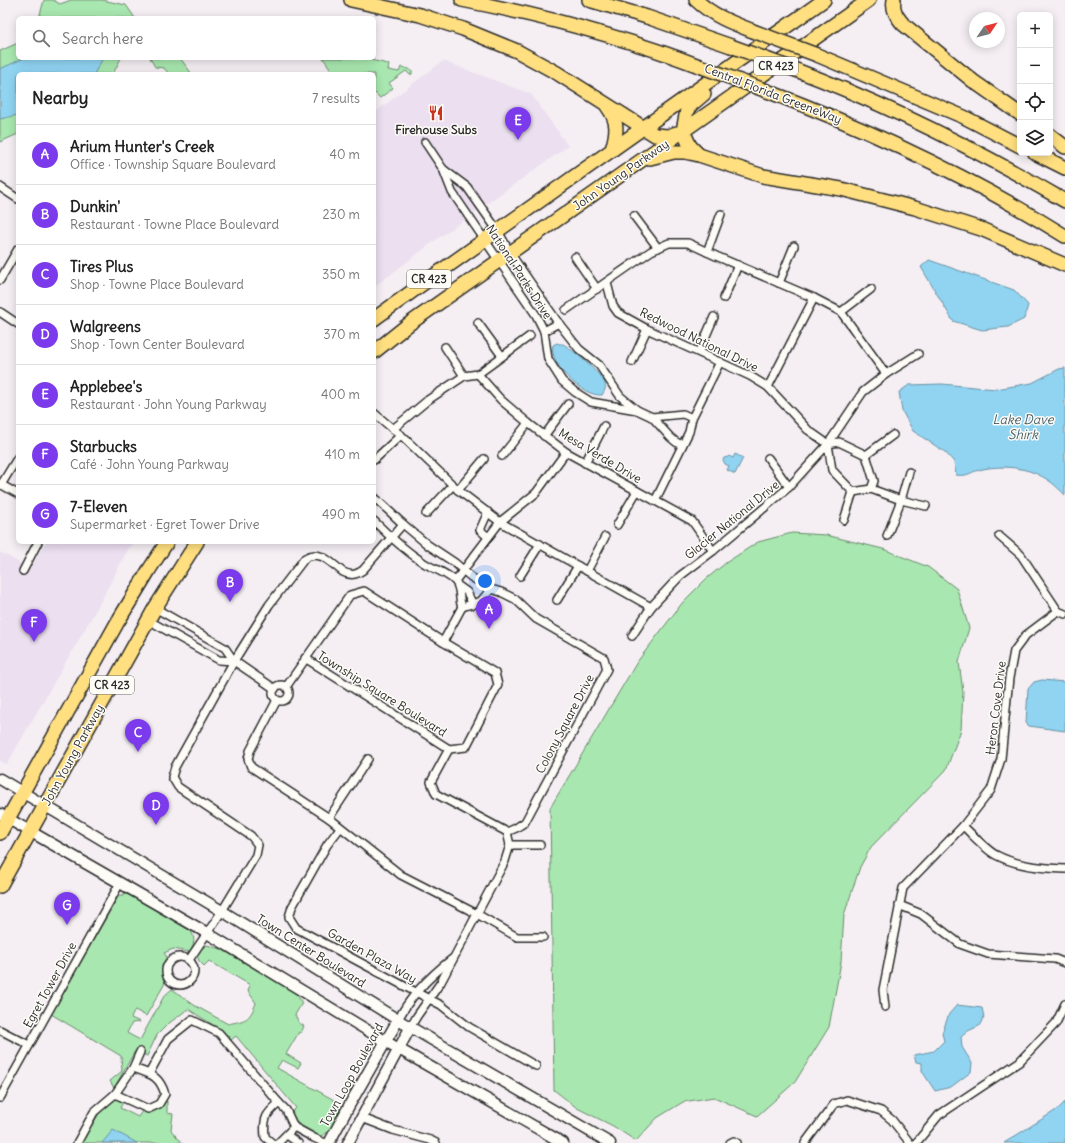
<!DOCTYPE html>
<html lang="en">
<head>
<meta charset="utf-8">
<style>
	body { margin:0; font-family:Delius,sans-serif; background:#f2f2f2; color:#222 }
	.controls { position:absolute; right:12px; top:12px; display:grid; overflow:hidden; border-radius:6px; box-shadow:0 2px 10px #0003 }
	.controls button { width:36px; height:36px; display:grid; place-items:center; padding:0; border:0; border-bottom:1px solid #e0e0e0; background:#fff; color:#222; font:20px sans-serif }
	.compass { position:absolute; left:969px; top:12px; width:36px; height:36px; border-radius:50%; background:#fff; box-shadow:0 2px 10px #0003; rotate:55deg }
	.you { position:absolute; left:485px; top:581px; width:14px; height:14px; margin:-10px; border:3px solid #fff; border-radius:50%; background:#1a73e8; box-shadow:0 0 0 6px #1a73e833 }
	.badge { display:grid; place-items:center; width:26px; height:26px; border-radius:50%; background:#7c3aed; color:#fff; font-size:13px; font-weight:700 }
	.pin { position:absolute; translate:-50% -33px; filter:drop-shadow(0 1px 2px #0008) }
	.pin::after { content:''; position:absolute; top:21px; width:14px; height:12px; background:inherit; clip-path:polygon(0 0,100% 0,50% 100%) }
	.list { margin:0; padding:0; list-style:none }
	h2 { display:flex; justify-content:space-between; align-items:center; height:52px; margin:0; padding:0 16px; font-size:17px }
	h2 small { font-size:13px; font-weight:400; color:#767676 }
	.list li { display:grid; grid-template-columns:26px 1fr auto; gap:12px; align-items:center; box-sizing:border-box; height:60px; padding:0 16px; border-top:1px solid #e0e0e0 }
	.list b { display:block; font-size:15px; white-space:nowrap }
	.list p { margin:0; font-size:13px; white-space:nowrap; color:#767676 }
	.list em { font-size:13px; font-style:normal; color:#767676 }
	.icon { flex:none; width:22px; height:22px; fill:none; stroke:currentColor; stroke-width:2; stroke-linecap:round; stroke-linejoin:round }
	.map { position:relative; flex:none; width:1065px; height:1143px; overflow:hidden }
	.search { position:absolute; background:#fff; box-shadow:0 2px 10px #0003; left:16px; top:16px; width:360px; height:44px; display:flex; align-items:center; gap:10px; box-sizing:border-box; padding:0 14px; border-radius:6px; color:#767676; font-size:15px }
	.panel { position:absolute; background:#fff; box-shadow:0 2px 10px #0003; left:16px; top:72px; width:360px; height:472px; border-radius:6px }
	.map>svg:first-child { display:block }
	.built { fill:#ebdff0 }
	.green { fill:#a8e7af; stroke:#6a896d }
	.water { fill:#90d4f2; stroke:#6890a2 }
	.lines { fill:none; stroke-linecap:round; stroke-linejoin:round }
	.street-casing { stroke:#2b2b2b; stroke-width:10 }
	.secondary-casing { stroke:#2b2b2b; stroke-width:13 }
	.highway-casing { stroke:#2b2b2b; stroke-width:16 }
	.street { stroke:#fdfcf7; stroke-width:7 }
	.secondary { stroke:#fdfcf7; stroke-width:10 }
	.highway { stroke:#ffdf80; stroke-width:13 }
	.highway-bridge-casing { stroke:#2b2b2b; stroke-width:16; stroke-linecap:butt }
	.highway-bridge { stroke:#ffdf80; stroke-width:13 }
	.labels { text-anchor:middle; stroke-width:3; stroke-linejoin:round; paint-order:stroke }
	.shield { fill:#fdfcf7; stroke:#6a6a68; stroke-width:1 }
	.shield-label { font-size:11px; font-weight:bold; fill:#2b2b2b }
	.street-label { font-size:12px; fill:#2b2b2b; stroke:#fdfcf7 }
	.poi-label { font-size:12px; font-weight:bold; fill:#2b2b2b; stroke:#fdfcf7 }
	.water-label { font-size:13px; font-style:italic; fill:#495e67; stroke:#fdfcf7 }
</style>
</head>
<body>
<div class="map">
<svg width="1065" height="1143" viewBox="0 0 1065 1143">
	<rect width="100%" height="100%" fill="#f5eff4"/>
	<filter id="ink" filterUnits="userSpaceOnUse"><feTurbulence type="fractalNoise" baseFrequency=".025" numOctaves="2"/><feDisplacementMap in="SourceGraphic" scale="8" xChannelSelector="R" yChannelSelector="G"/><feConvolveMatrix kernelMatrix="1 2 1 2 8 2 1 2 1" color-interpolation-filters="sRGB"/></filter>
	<g filter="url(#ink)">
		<g class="built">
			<polygon points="443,61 531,94 568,146 433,242 374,287 374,113"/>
			<polygon points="46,542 134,542 127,551 97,608 7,764 0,761 0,552 30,569"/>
		</g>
		<g class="green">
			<polygon points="44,0 53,0 60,4 71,0 102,0 126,5 135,18 39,18"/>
			<polygon points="18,43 18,58 121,58 113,74 18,74 18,134 0,142 0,51"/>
			<polygon points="150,58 180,58 192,74 169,74 164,68 155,67"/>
			<polygon points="323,58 362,58 388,64 389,65 388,70 399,72 401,67 409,69 412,71 412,74 410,75 406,71 389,83 393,88 380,98 375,93 374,94 374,74 328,74 332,71"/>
			<polygon points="792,533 826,535 883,549 928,567 957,589 969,628 959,662 963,692 961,730 946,770 871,847 860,867 844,915 841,962 829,1027 795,1082 757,1116 714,1097 683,1102 657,1118 636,1141 613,1126 577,1108 554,1090 550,808 637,662 683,602 706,579 727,562 758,542"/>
			<path d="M124,894L130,895L191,931C196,940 194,944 189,952L173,949L164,953L168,958L163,969L165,981L164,985L146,1016L135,1010L131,1018L140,1022L132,1023L127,1033L140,1040L164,996L172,989L194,1005L228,1024C246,1020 249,1021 256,1003L248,991L250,985L209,961L204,966L199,961L197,955L201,949L207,945L221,949L296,993L302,1003L295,1015L299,1023L304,1026L301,1033L299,1032L286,1054L301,1063L298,1068L282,1060L277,1068L334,1100L339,1106L340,1112L329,1131L322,1136L313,1135L302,1129L295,1121L291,1113L296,1108L236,1036L231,1040L224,1032L188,1009L168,1024L157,1035L147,1056L135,1051L114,1088L110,1081L122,1071L121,1056L51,1014L118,897Z"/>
			<polygon points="116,1098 123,1102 120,1108 138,1117 142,1111 148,1113 161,1108 166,1101 167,1101 167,1113 173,1114 171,1130 182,1143 81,1143 100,1112"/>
		</g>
		<g class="water">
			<polygon points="24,58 103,58 94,74 18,74 18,115 0,119 0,69"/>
			<polygon points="929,260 1014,290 1028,305 1024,319 1008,327 982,330 953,321 921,267"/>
			<path d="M557,343C559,344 561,344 563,344C571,348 602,375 605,383C606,388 605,391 602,395C583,397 548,364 553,345Z"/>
			<path d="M1065,368V495C1059,489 1051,481 1043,477C1026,467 1002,465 983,469C971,471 969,477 956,475L954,462L945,452L913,431L902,411L899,392L909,385L942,384L996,389L1032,383L1059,369Z"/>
			<polygon points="735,454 743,458 735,474 727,470 729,466 725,464 723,460 724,458 728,457 729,456 733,458"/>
			<polygon points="1042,680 1065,682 1065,731 1029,726 1026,723 1028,689 1034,682"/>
			<polygon points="957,1005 982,1008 984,1017 979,1026 968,1031 961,1037 962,1047 972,1063 971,1072 951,1087 935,1091 922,1071 922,1063 916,1062 914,1055 934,1051 944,1041 942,1033 949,1014"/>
			<polygon points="1065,1102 1065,1143 1004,1143 1058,1109"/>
			<polygon points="113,1130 137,1143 102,1143"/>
		</g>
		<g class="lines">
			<g class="street-casing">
				<g id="street">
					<polyline points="425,142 443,169 452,192 536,315 544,331 548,359 562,381 575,392 591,402 637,410"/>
					<polyline points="443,169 467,187 498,231 510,253 557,321 579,349 599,365 620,396 637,410 652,417 670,437 676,442 682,445"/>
					<polyline points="0,187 18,199"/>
					<polyline points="634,216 658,248"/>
					<polyline points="707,252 721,214"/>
					<polyline points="575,257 597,289"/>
					<polyline points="0,280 18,249"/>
					<polyline points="607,283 613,306 618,313 647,329 750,376 768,387 808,430 828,444 832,470 853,492 871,489 874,481 866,455 839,442 828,444"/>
					<polyline points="779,283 794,246"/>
					<polyline points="724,298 738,265"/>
					<polyline points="0,312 18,324"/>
					<polyline points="841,312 871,289"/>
					<polyline points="478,323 502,356"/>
					<polyline points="544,331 559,323"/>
					<polyline points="530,336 478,374 464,376 428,400 393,429 401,435 458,490 500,522 651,607 680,576 713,551 789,487 828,444 863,392 886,374 841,312 814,298 716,256 688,243 669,243 651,251 566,310"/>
					<polyline points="445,347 464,376"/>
					<polyline points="699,352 714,317"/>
					<polyline points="632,362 647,329"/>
					<polyline points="478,374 501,400 528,423 566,452 692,521 713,551"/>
					<polyline points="886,374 918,354"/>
					<polyline points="768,387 814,298"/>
					<polyline points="374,413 393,429"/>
					<polyline points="652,417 683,414 692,418"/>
					<polyline points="544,436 568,404"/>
					<polyline points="866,455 893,435"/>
					<polyline points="502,456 528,423"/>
					<polyline points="768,458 789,487"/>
					<polyline points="374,460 401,435"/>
					<polyline points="585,463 604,426"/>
					<polyline points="0,484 18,494"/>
					<polyline points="1,485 18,457"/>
					<polyline points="871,489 901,500 926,506"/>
					<polyline points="458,490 484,459"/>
					<polyline points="374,497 403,524 428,545 455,563 471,577 491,589 501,592 515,599 536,619 604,658 607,669 525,822 516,828 507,832"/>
					<polyline points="655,501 689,432 692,418 720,362"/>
					<polyline points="488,512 480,530 488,537"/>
					<polyline points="426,514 453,485"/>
					<polyline points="844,520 853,492"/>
					<path d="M374,521C389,536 406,551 424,563C434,569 447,573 455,581C462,589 458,599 462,607"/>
					<polyline points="617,525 637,491"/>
					<polyline points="887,536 901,500 909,472"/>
					<polyline points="999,536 1021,555 1058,611 1065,614"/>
					<polyline points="23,571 38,542"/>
					<polyline points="587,571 605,537"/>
					<polyline points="520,576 540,544"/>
					<polyline points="455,581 500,522 536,493 566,452"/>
					<polyline points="460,587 467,592 473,605"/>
					<polyline points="557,600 578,566"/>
					<polyline points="462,607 481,601 491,589"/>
					<polyline points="155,608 225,648 234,661 275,689"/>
					<polyline points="148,620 219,660 234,661"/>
					<polyline points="632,636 651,607"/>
					<polyline points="443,642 462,607"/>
					<circle cx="281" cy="693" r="8"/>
					<polyline points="286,687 350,595 364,591 443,642 495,673 498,685 466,747 449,749 305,658"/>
					<polyline points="277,700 250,751 248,759 251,767 329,818 401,875 477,914 517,937 543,937"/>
					<polyline points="329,818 368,759"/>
					<path d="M963,826C972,834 986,850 996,855C1017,866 1041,868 1065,869"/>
					<polyline points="340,828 327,845 292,907 289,917 296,928 406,987 441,1005 469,1027 536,1066"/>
					<polyline points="510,845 540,845"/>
					<polyline points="899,905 921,914 960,944 988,954 1055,959 1065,963"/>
					<circle cx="180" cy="971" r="14"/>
					<path d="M189,960L222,911L256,855L258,845L251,836L178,787L172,777L175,767L234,661L269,605L305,558C320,549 331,563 343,572C351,576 356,575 363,570L403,524"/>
					<polyline points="885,1007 883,990 903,888 963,826 991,790 1001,759 1009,678 1014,651 1026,635 1058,611"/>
					<path d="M398,1020C410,996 430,976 452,959"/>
					<polyline points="410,1028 417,1016 441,982 505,861 510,845 507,832 436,794 431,782 449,749"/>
					<polyline points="0,1030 29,1045"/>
					<polyline points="149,1074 168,1039 192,1020 219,1033 279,1103"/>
					<path d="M115,1094L148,1109L159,1104L165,1094C159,1075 150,1074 133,1068"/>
					<polyline points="0,1098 120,883"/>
					<polyline points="362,1118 393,1130 430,1140 436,1143"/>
					<polyline points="287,1135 298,1143"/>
					<polyline points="77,1143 94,1112 115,1094 133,1068 140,1052"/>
					<path d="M272,1143L265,1137C263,1118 266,1114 279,1103L286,1110L294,1127L314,1138L325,1143"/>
					<polyline points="278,1143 294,1127"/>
					<polyline points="730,1143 734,1141 737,1143"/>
					<polyline points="805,1143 834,1104 847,1100 881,1111 892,1120 910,1143"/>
					<polyline points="916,1143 939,1115 1019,1062 1056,1023 1065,1004"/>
				</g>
			</g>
			<g class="secondary-casing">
				<g id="secondary">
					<polyline points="0,779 222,911 398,1020 610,1143"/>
					<polyline points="0,814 207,933 385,1041 563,1143"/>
					<polyline points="329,1143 350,1104 398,1020"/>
					<polyline points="348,1143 410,1028"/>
				</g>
			</g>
			<g class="highway-casing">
				<g id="highway">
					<polyline points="351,0 420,15 463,29 517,51 557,73 655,135 668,136 677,133"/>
					<path d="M462,0C544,16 624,37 702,67"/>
					<polyline points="589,0 647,17 731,46"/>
					<path d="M696,0C713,16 732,23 753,31"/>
					<path d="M894,0C892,10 897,17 903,24L973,81L1020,114"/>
					<polyline points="817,55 964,117 1020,146"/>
					<path d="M796,70C889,105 979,151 1065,201"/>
					<path d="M767,91C870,130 971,177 1065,236"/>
					<path d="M607,106C619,122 617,132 612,150"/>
					<polyline points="1050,135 1065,147"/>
					<polyline points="1035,153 1065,168"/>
					<polyline points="699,155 690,146 683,131 687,110 691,105 704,94"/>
					<polyline points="650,158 674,152 685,152 699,155 763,176 841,189 915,208 981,229 1065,265"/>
					<polyline points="374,319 421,285 824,0"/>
					<polyline points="374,352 409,324 869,0"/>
					<polyline points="0,833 117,623 149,570 167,542"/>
					<polyline points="0,886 155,608 197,542"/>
				</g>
			</g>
			<use href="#street" class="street"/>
			<use href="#secondary" class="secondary"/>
			<use href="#highway" class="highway"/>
			<g class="highway-bridge-casing">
				<g id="highway-bridge">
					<polyline points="753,31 817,55"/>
					<polyline points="731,46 796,70"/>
					<polyline points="702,67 767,91"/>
				</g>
			</g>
			<use href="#highway-bridge" class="highway-bridge"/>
		</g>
	</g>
	<defs>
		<g id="restaurant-bare" transform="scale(1.2)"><path d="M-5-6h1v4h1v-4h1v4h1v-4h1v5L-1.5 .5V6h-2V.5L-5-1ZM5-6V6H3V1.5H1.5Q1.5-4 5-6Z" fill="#c8321e" stroke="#fdfcf7" stroke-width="2.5" paint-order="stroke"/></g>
	</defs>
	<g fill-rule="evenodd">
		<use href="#restaurant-bare" x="436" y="113"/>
	</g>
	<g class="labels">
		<g class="shield">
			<rect x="754" y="57" width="44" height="18" rx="3"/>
			<rect x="407" y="270" width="44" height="18" rx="3"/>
			<rect x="90" y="676" width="44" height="18" rx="3"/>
		</g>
		<g class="shield-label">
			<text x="776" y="70">CR 423</text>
			<text x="429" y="283">CR 423</text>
			<text x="112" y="689">CR 423</text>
		</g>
		<g class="street-label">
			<text transform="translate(773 94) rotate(21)" y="4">Central Florida GreeneWay</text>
			<text transform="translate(621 175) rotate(-35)" y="4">John Young Parkway</text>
			<text transform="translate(519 272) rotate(57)" y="4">National Parks Drive</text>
			<text transform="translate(699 340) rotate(26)" y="4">Redwood National Drive</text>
			<text transform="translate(600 456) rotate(31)" y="4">Mesa Verde Drive</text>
			<text transform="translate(732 520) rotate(-39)" y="4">Glacier National Drive</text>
			<text transform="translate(382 694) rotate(32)" y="4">Township Square Boulevard</text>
			<text transform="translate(996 708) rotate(-83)" y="4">Heron Cove Drive</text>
			<text transform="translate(565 724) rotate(-62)" y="4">Colony Square Drive</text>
			<text transform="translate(73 755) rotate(-61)" y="4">John Young Parkway</text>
			<text transform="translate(311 951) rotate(32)" y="4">Town Center Boulevard</text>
			<text transform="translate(372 956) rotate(29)" y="4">Garden Plaza Way</text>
			<text transform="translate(50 985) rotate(-61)" y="4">Egret Tower Drive</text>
			<text transform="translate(352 1075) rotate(-61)" y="4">Town Loop Boulevard</text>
		</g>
		<g class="poi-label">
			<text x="436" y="134">Firehouse Subs</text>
		</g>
		<g class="water-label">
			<text x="1023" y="424">Lake Dave<tspan x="1023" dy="15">Shirk</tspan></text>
		</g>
	</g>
</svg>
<div class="controls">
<button>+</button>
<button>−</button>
<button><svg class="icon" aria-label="locate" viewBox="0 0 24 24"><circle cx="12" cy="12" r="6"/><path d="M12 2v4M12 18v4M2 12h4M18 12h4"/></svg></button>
<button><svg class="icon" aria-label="layers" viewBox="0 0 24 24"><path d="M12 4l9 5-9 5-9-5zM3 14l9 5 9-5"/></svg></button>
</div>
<svg class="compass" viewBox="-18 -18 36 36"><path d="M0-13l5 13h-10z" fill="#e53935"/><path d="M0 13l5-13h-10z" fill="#767676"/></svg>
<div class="you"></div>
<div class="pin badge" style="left:489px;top:629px">A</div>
<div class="pin badge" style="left:230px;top:602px">B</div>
<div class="pin badge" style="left:138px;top:752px">C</div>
<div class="pin badge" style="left:156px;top:825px">D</div>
<div class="pin badge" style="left:518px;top:140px">E</div>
<div class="pin badge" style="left:34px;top:642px">F</div>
<div class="pin badge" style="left:67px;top:925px">G</div>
<div class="search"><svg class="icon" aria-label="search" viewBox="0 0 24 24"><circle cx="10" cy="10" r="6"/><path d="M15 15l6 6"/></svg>Search here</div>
<section class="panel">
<h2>Nearby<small>7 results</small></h2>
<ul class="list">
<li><span class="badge">A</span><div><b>Arium Hunter's Creek</b><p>Office · Township Square Boulevard</p></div><em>40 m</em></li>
<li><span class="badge">B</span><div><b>Dunkin'</b><p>Restaurant · Towne Place Boulevard</p></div><em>230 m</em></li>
<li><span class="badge">C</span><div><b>Tires Plus</b><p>Shop · Towne Place Boulevard</p></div><em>350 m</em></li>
<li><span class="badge">D</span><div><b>Walgreens</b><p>Shop · Town Center Boulevard</p></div><em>370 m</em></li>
<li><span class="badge">E</span><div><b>Applebee's</b><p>Restaurant · John Young Parkway</p></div><em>400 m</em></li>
<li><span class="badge">F</span><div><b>Starbucks</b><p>Café · John Young Parkway</p></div><em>410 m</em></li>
<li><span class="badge">G</span><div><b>7-Eleven</b><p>Supermarket · Egret Tower Drive</p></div><em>490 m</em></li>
</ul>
</section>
</div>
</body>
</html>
